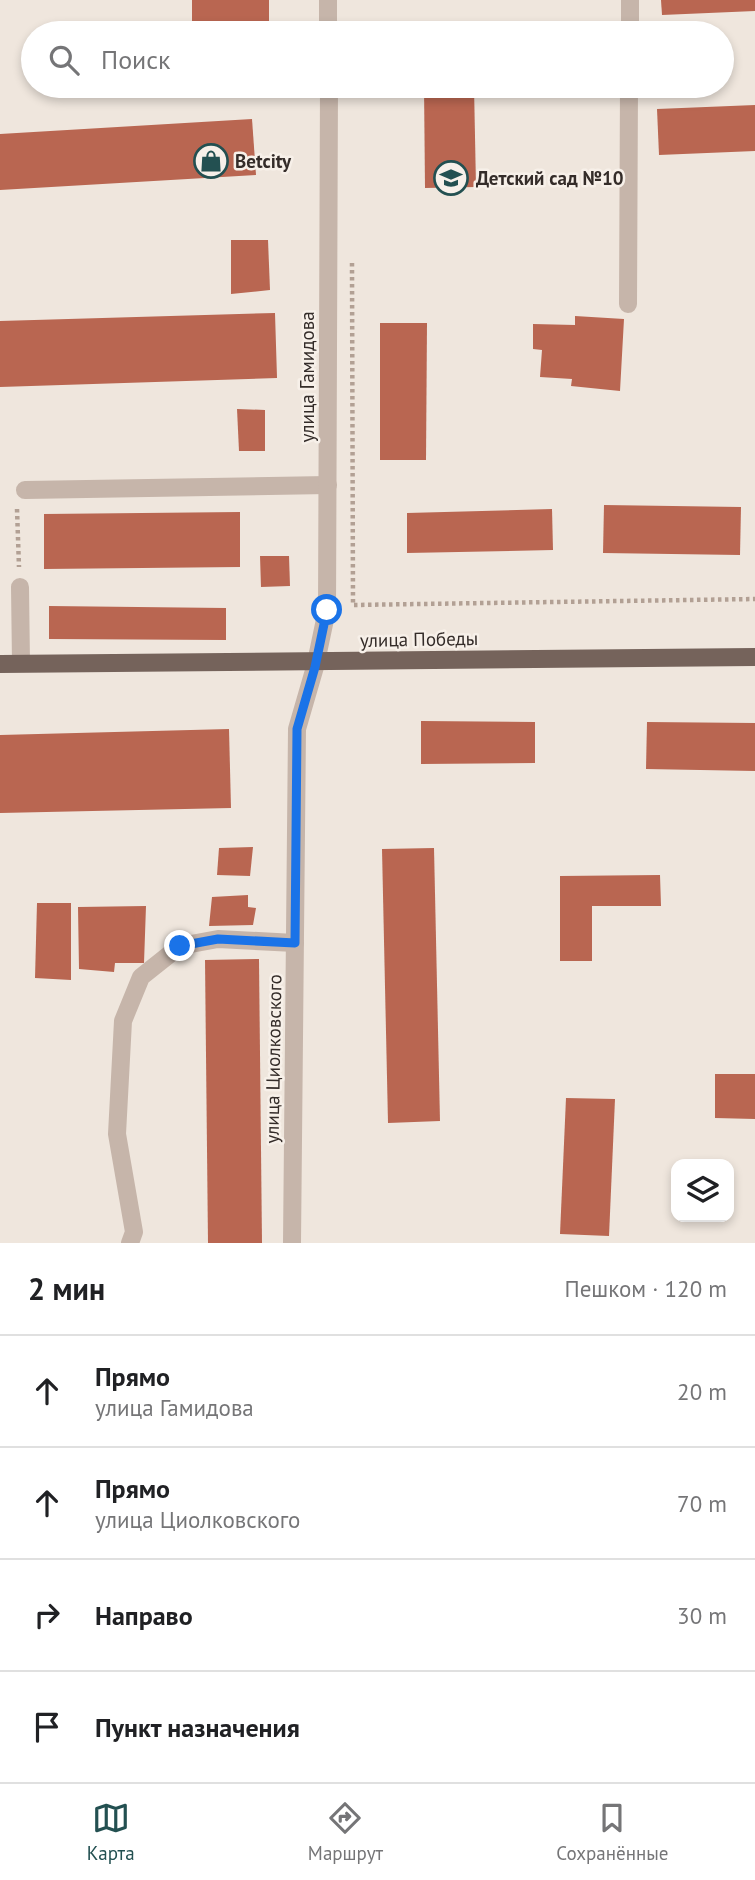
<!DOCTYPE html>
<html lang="ru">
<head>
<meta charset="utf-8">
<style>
	body { margin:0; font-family:"PT Sans",sans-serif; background:#f6f6f6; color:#202124 }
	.controls { position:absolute; right:21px; bottom:21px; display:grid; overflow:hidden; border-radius:14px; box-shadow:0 4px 10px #0003 }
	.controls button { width:63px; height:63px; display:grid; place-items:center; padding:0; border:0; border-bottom:2px solid #e0e0e0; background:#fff; color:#202124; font:35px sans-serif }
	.stop { position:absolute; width:21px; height:21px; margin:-16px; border:5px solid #1a73e8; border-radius:50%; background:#fff }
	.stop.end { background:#1a73e8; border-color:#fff; box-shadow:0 2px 7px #0008 }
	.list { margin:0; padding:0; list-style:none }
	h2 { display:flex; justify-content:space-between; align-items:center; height:91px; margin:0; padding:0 28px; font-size:30px }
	h2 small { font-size:23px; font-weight:400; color:#757577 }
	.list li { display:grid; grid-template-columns:46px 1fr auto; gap:21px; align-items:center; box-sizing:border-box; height:112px; padding:0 28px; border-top:2px solid #e0e0e0 }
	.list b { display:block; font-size:26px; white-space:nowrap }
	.list p { margin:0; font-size:23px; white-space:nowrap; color:#757577 }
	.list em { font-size:23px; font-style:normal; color:#757577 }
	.icon { flex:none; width:38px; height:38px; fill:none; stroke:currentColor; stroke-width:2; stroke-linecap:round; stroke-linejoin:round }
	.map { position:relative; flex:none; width:755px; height:1243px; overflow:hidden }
	.search { position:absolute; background:#fff; box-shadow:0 4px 10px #0003; left:21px; right:21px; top:21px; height:77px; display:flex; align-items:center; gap:18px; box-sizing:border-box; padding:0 24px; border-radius:38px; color:#757577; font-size:26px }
	.sheet { height:539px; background:#fff }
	nav { display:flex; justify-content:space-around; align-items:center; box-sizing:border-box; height:98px; border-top:2px solid #e0e0e0; background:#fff; font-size:19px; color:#757577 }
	nav a { display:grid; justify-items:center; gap:4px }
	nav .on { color:#235051 }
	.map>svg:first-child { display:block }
	.building { fill:#b96651 }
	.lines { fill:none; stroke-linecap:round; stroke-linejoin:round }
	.path { stroke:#b2a094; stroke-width:4.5; stroke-dasharray:3.5 3.5; stroke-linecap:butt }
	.minor { stroke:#c6b5aa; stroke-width:18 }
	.major { stroke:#75635b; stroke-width:18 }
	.route { stroke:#1a73e8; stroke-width:9 }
	.labels { text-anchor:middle; stroke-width:5; stroke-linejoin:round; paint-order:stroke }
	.poi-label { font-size:19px; font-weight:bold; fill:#342c29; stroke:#f7f0e9; text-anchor:start }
	.street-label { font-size:19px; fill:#342c29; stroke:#f7f0e9 }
</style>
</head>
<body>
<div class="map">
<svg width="755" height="1243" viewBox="0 0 755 1243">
	<rect width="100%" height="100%" fill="#efe6dd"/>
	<g class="building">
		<rect x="192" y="0" width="77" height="33"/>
		<polygon points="661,0 755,0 755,11 662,15"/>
		<polygon points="424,86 474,86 476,187 425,188"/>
		<polygon points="755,105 755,151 659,155 657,109"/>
		<polygon points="252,119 256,175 0,190 0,134"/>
		<polygon points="231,240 268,240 270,290 231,294"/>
		<polygon points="275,313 277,378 0,387 0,321"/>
		<polygon points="575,316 624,319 620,391 571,386 572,379 540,377 542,350 533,349 533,324 575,325"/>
		<polygon points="380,323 427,323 426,460 380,460"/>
		<polygon points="237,409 265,410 265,451 239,451"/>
		<polygon points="604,505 741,507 740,555 603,553"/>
		<polygon points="552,509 553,550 407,553 407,513"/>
		<polygon points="240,512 240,567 44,569 44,514"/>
		<polygon points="260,556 289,556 290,586 261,587"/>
		<polygon points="49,606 226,608 226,640 49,639"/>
		<polygon points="421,721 535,722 535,763 421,764"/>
		<polygon points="647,722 755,723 755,771 646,769"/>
		<polygon points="229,729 231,808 0,813 0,735"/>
		<polygon points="253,847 250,876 217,875 219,848"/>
		<polygon points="434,848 440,1121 388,1123 382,849"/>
		<polygon points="660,875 661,906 592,906 592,961 560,961 560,876"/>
		<polygon points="248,895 248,907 256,908 253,925 209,926 212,897"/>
		<polygon points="37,903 71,903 71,980 35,978"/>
		<polygon points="146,906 144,963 115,963 114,972 79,969 78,907"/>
		<polygon points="259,959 262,1243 208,1243 205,960"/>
		<polygon points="715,1074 755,1074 755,1119 715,1118"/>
		<polygon points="566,1098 615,1099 609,1236 560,1234"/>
	</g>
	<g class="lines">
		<g class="path">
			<polyline points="352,263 353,605 755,599"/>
			<polyline points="17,509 19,567"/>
		</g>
		<g class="minor">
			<polyline points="328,0 328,33"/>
			<polyline points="630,33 630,0"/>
			<polyline points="628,304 629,86"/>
			<polyline points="25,490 328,485"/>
			<polyline points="20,587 21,663"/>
			<polyline points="130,1243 134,1232 117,1134 123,1021 141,977 180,946 218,939 295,943"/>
			<polyline points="292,1243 297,729 315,667 327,610 329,86"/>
		</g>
		<polyline class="major" points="0,664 755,657"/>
	</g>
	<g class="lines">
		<polyline class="route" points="180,946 218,939 295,943 297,729 315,667 327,610"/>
	</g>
	<defs>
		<g id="shop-ring" transform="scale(1.75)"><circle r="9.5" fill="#f7f0e9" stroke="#235051" stroke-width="1.5"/><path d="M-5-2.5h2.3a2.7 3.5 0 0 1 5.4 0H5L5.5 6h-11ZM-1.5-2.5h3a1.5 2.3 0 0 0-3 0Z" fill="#235051"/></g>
		<g id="school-ring" transform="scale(1.75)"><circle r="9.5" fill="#f7f0e9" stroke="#235051" stroke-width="1.5"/><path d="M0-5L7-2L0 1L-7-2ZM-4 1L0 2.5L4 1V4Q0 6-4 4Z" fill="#235051"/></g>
	</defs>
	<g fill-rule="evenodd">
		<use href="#shop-ring" x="211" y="161"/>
		<use href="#school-ring" x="451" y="178"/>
	</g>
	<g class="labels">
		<g class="poi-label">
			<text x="235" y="168">Betcity</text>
			<text x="476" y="185">Детский сад №10</text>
		</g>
		<g class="street-label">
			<text transform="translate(307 377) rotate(-90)" y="7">улица Гамидова</text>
			<text transform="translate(419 639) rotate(-1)" y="7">улица Победы</text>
			<text transform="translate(273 1059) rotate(-89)" y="7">улица Циолковского</text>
		</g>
	</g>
</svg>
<div class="controls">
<button><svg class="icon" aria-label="layers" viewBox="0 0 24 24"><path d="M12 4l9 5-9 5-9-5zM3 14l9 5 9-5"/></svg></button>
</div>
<div class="stop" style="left:327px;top:610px"></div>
<div class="stop end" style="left:180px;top:946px"></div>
<div class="search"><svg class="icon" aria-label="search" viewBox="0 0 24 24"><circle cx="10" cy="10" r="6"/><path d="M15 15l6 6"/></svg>Поиск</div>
</div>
<section class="sheet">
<h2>2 мин<small>Пешком · 120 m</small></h2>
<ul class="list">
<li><svg class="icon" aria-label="ahead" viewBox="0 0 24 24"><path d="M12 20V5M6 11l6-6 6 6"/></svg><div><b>Прямо</b><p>улица Гамидова</p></div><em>20 m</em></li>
<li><svg class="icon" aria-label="ahead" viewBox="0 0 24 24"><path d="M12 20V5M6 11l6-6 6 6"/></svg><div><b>Прямо</b><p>улица Циолковского</p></div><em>70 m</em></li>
<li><svg class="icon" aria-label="right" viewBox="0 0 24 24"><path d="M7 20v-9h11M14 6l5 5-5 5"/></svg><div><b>Направо</b></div><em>30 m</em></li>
<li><svg class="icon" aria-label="arrive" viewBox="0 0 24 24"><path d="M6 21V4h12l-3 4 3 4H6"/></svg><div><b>Пункт назначения</b></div></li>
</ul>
</section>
<nav>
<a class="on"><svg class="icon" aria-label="map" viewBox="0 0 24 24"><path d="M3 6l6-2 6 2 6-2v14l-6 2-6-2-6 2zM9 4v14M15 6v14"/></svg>Карта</a>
<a><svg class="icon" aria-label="directions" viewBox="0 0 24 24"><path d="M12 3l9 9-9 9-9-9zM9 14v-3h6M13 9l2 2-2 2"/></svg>Маршрут</a>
<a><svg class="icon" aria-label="saved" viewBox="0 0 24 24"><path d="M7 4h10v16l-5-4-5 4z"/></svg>Сохранённые</a>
</nav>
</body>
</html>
